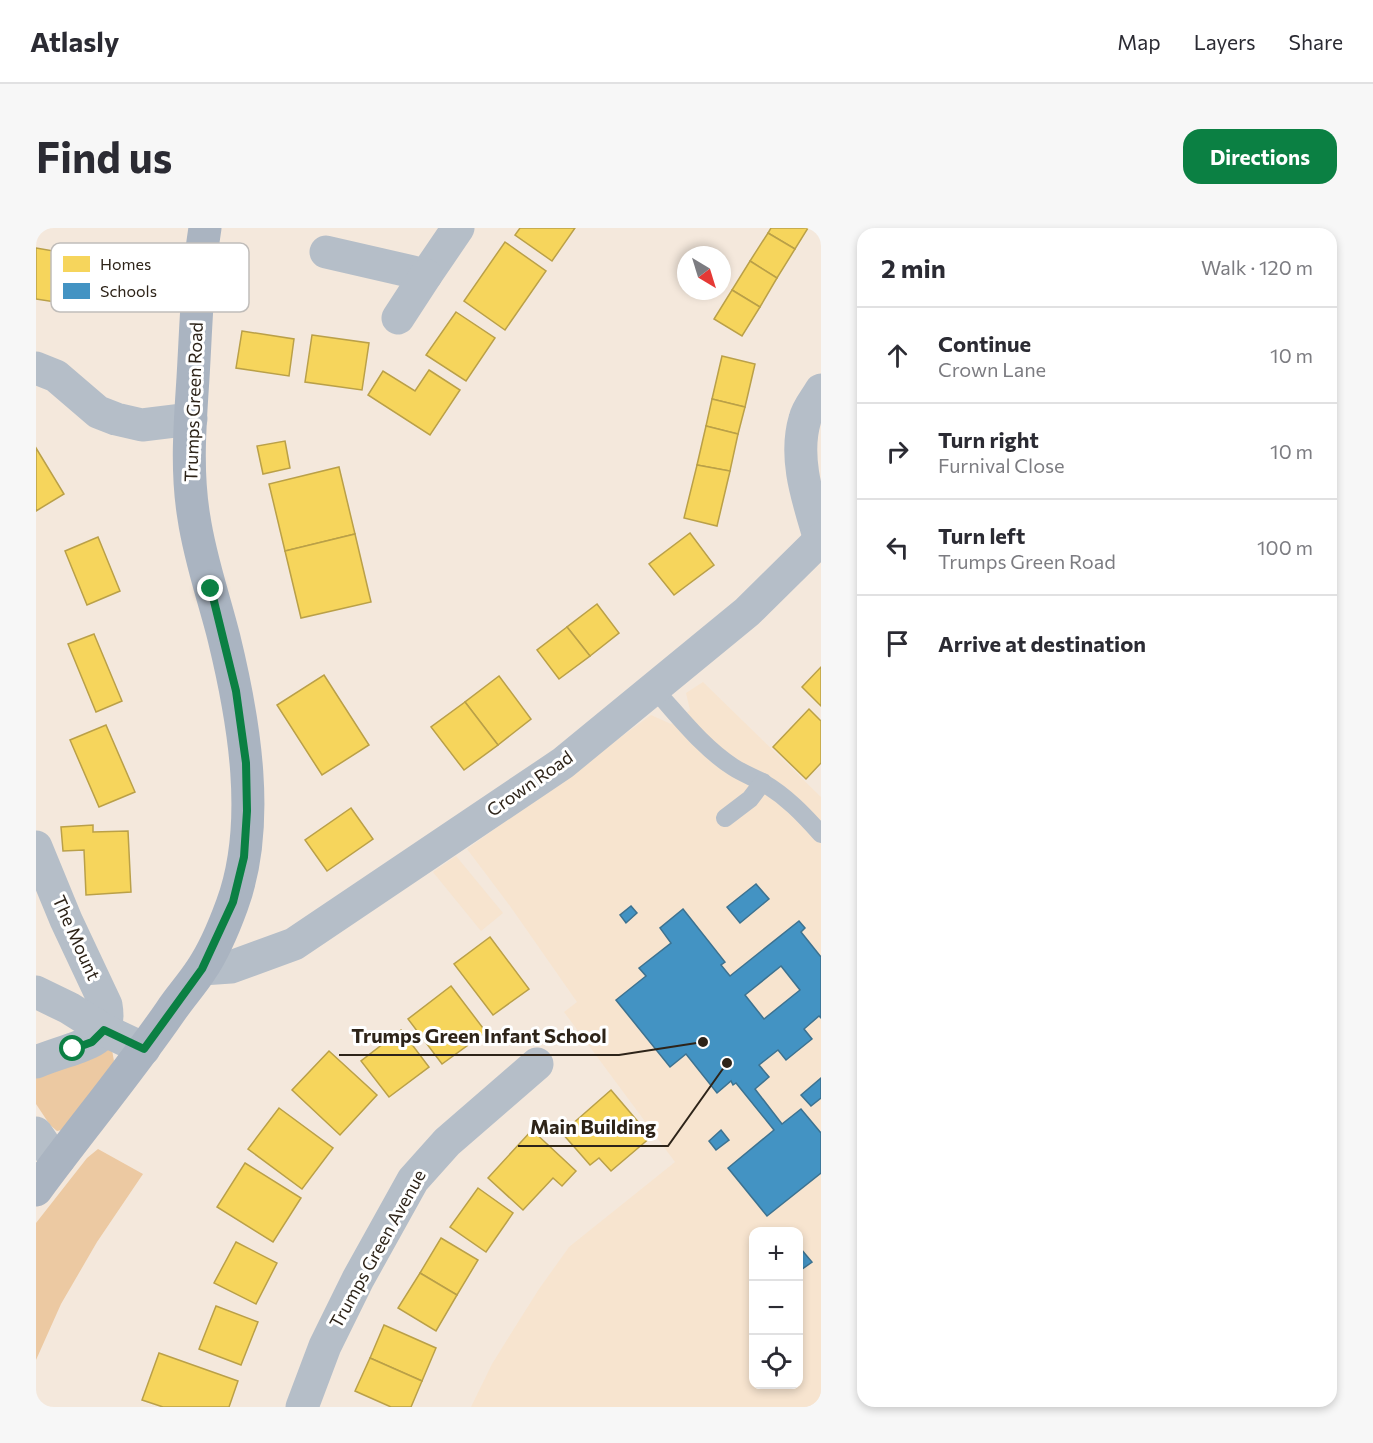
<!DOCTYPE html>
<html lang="en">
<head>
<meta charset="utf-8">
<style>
	body { margin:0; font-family:Commissioner,sans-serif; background:#f7f7f7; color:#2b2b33 }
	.controls { position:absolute; right:18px; bottom:18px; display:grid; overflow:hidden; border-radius:12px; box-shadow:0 3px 9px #0003 }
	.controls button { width:54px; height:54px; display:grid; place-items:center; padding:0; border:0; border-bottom:2px solid #e1e1e2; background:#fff; color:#2b2b33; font:30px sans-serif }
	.compass { position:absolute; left:641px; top:18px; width:54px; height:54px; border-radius:50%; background:#fff; box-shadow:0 3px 9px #0003; rotate:142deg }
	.stop { position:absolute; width:18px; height:18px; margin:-14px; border:4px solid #0b8043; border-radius:50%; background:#fff }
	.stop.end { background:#0b8043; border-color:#fff; box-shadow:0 2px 6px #0008 }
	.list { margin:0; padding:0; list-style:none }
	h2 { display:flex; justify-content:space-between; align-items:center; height:78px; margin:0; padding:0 24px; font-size:26px }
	h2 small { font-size:20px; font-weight:400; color:#7c7c81 }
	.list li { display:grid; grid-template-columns:39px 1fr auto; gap:18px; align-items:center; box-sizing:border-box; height:96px; padding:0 24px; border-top:2px solid #e1e1e2 }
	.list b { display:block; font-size:22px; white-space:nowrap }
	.list p { margin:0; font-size:20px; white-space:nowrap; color:#7c7c81 }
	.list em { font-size:20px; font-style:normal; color:#7c7c81 }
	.icon { flex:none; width:33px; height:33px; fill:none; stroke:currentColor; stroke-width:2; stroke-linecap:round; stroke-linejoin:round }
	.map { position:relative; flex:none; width:785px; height:1179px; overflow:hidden; border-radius:18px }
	header { display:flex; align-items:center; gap:36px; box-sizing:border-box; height:84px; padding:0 30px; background:#fff; border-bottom:2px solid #e1e1e2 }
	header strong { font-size:28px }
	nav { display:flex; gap:33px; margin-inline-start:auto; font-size:21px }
	.intro { display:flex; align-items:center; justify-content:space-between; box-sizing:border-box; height:144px; padding:0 36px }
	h1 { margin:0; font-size:42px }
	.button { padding:15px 27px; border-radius:18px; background:#0b8043; color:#fff; font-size:21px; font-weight:700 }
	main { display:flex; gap:36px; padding:0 36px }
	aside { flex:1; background:#fff; border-radius:18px; box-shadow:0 3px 9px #0003 }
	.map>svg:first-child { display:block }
	.built { fill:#f7e4cf; fill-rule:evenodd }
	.green { fill:#ecc9a2 }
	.homes { fill:#f6d55c; stroke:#baa048; stroke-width:1.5 }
	.schools { fill:#4393c3; stroke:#3d7290; stroke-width:1.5; fill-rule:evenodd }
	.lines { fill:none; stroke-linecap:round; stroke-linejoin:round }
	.lane { stroke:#b5bec8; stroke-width:18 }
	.street { stroke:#b5bec8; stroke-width:33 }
	.secondary { stroke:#aab4c1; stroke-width:33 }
	.route { stroke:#0b8043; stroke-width:8 }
	.labels { text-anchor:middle; stroke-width:6; stroke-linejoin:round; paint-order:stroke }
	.street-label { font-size:18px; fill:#2e2419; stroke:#fff }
	.key { fill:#fff; stroke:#c0bdba; stroke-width:1.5 }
	.key-label { font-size:16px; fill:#2e2419 }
	.leader { fill:none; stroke:#2e2419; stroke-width:2 }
	.callout-dot { fill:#2e2419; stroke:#fff; stroke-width:2 }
	.callout-label { font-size:20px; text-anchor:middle; font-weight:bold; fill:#2e2419; stroke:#fff; stroke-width:6; stroke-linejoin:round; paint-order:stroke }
</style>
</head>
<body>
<header>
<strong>Atlasly</strong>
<nav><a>Map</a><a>Layers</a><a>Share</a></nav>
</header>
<div class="intro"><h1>Find us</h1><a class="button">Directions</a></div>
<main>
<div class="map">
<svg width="785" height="1179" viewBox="0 0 785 1179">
	<rect width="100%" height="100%" fill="#f4e8dc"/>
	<g class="built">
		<path d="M667,454L785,569V1179H435L456,1136L479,1099L503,1061L533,1019L639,934L528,784L541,774L474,678L431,621L615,487L635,496L654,482L650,465ZM718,1004H762V1156H718Z"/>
		<polygon points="420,628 467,685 445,703 397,644"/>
	</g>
	<g class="green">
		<polygon points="57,820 76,822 78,833 74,841 26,902 21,903 14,897 0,876 0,842"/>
		<polygon points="62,921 107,946 61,1014 25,1076 0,1132 0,995 51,930"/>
	</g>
	<g class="homes">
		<polygon points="484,0 539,0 516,33 479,7"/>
		<polygon points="735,0 772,0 759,21 732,5"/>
		<polygon points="732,5 759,21 741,50 714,33"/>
		<polygon points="469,14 510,43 469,102 428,73"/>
		<polygon points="0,20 41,27 32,76 0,71"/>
		<polygon points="714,33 741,50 724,79 696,62"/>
		<polygon points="696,62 724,79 706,108 678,91"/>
		<polygon points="420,84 459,110 430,153 390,127"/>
		<polygon points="206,103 258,111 253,148 200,140"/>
		<polygon points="276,107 333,115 326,162 269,154"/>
		<polygon points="686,128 719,136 709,179 676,171"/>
		<polygon points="393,142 424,162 394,207 332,167 347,143 379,163"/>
		<polygon points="676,171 709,179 702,206 670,198"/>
		<polygon points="670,198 702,206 694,243 661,237"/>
		<polygon points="249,213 254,240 227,246 221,218"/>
		<polygon points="0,220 28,266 0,283"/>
		<polygon points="661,237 694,243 681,298 648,290"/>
		<polygon points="303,239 319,306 249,323 233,256"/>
		<polygon points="654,305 678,337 638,367 613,336"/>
		<polygon points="319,306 335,374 265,390 249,323"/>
		<polygon points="62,309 84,363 51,377 29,323"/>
		<polygon points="561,376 583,405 554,428 531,399"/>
		<polygon points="531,399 554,428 523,451 501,422"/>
		<polygon points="58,406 86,473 60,484 32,416"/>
		<polygon points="785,439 785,478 766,459"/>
		<polygon points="288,447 333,517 286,547 241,477"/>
		<polygon points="463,448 495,491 462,517 429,474"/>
		<polygon points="429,474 462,517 428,542 395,499"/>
		<polygon points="773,481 785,493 785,535 770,551 737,519"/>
		<polygon points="70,497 99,564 63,579 34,512"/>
		<polygon points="315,580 337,611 291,643 269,612"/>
		<polygon points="57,597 57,604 92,603 95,664 50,667 48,622 27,623 25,599"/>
		<polygon points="454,709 493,761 457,787 418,736"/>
		<polygon points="415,758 450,804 406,836 372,791"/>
		<polygon points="365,802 393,839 353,869 325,833"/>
		<polygon points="293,823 341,867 304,907 256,862"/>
		<polygon points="575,862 615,909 575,943 563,930 554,937 526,905"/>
		<polygon points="243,880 297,920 266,961 212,921"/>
		<polygon points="496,902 540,943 526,958 517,950 487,982 452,950"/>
		<polygon points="209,935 265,970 237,1014 181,979"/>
		<polygon points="442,960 477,985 450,1024 414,999"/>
		<polygon points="405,1010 442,1032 421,1067 384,1045"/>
		<polygon points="200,1014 241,1035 220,1076 178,1055"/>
		<polygon points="384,1045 421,1067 400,1103 362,1080"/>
		<polygon points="180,1078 222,1094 205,1137 163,1121"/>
		<polygon points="348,1097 400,1120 386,1153 334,1130"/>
		<polygon points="123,1125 202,1153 193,1179 127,1179 106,1172"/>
		<polygon points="334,1130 386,1153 375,1179 355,1179 319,1163"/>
	</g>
	<g class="schools">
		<polygon points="720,656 733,671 704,695 691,679"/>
		<polygon points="595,678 601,685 590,695 584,687"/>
		<path d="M647,681L689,734L685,737L694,748L763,693L769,700L765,704L785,729V790L783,788L768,801L776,811L750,832L742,822L723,837L733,849L719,861L746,896L765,881L785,905V945L731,988L692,940L738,902L700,855L697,857L695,853L681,865L650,826L634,839L580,772L610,748L603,740L635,715L624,700ZM745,738L764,762L728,791L709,767Z"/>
		<polygon points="785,850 785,870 775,878 765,867"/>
		<polygon points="685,902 693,912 680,922 673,913"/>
		<polygon points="765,1021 776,1034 762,1044 762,1023"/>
	</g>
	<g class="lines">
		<g class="lane">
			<path d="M618,461C643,488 666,519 697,539C706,545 717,549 726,554C750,568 767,586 785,606"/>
			<polyline points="689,590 714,571 727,554"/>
		</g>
		<g class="street">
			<polyline points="290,24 390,47 422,0"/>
			<polyline points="362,90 390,47"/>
			<polyline points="0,140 20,148 62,184 80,191 106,197 155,191"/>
			<path d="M784,312C773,274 757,231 769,191C771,181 780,171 785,162"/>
			<path d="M0,619L30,692L70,777C75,806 62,812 37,821C25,825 12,829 0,834"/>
			<polyline points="166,741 195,739 258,716 527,535 711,384 785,311"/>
			<polyline points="0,764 33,780 68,802 108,821"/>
			<polyline points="0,905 9,918 23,931"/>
			<polyline points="266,1179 289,1118 322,1051 377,952 411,914 501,836"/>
		</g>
		<path class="secondary" d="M0,962C44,902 92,845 134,784C144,769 156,756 165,742C178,723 188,699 196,677C226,596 208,492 188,410C178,370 164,331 158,290C150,243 154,196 157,150C160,100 161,50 169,0"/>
	</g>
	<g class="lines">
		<polyline class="route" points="37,821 56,814 68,802 108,821 166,741 197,674 208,629 211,583 210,535 200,463 175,361"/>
	</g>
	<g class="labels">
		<g class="street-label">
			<text transform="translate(158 174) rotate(-88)" y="6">Trumps Green Road</text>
			<text transform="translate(494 556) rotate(-35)" y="6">Crown Road</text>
			<text transform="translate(40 710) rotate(66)" y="6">The Mount</text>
			<text transform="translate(342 1021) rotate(-61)" y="6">Trumps Green Avenue</text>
		</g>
	</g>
	<rect x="15" y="15" width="198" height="69" rx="9" class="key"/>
	<rect x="27" y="28" width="27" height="16" fill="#f6d55c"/>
	<rect x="27" y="55" width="27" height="16" fill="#4393c3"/>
	<g class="key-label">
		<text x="64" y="42">Homes</text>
		<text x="64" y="69">Schools</text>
	</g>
	<path class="leader" d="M667 814L583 827H303M691 835L632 918H482"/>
	<g class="callout-dot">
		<circle cx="667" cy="814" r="6"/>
		<circle cx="691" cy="835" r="6"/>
	</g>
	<g class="callout-label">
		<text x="443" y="815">Trumps Green Infant School</text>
		<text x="557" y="906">Main Building</text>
	</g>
</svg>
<div class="controls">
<button>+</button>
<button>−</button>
<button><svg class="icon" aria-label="locate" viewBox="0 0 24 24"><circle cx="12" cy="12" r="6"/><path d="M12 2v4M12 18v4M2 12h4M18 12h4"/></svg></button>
</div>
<svg class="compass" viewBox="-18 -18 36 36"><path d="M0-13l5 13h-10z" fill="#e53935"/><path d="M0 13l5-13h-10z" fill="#7c7c81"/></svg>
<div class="stop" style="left:37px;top:821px"></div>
<div class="stop end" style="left:175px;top:361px"></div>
</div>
<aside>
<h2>2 min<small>Walk · 120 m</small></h2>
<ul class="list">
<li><svg class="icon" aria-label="ahead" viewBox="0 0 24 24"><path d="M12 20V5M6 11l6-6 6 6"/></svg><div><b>Continue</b><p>Crown Lane</p></div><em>10 m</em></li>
<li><svg class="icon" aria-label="right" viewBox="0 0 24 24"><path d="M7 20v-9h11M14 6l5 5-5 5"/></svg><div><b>Turn right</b><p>Furnival Close</p></div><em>10 m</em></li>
<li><svg class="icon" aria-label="left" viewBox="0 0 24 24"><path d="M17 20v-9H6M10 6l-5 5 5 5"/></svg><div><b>Turn left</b><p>Trumps Green Road</p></div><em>100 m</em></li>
<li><svg class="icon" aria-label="arrive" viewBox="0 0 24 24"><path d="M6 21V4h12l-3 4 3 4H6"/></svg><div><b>Arrive at destination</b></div></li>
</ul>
</aside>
</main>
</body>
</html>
